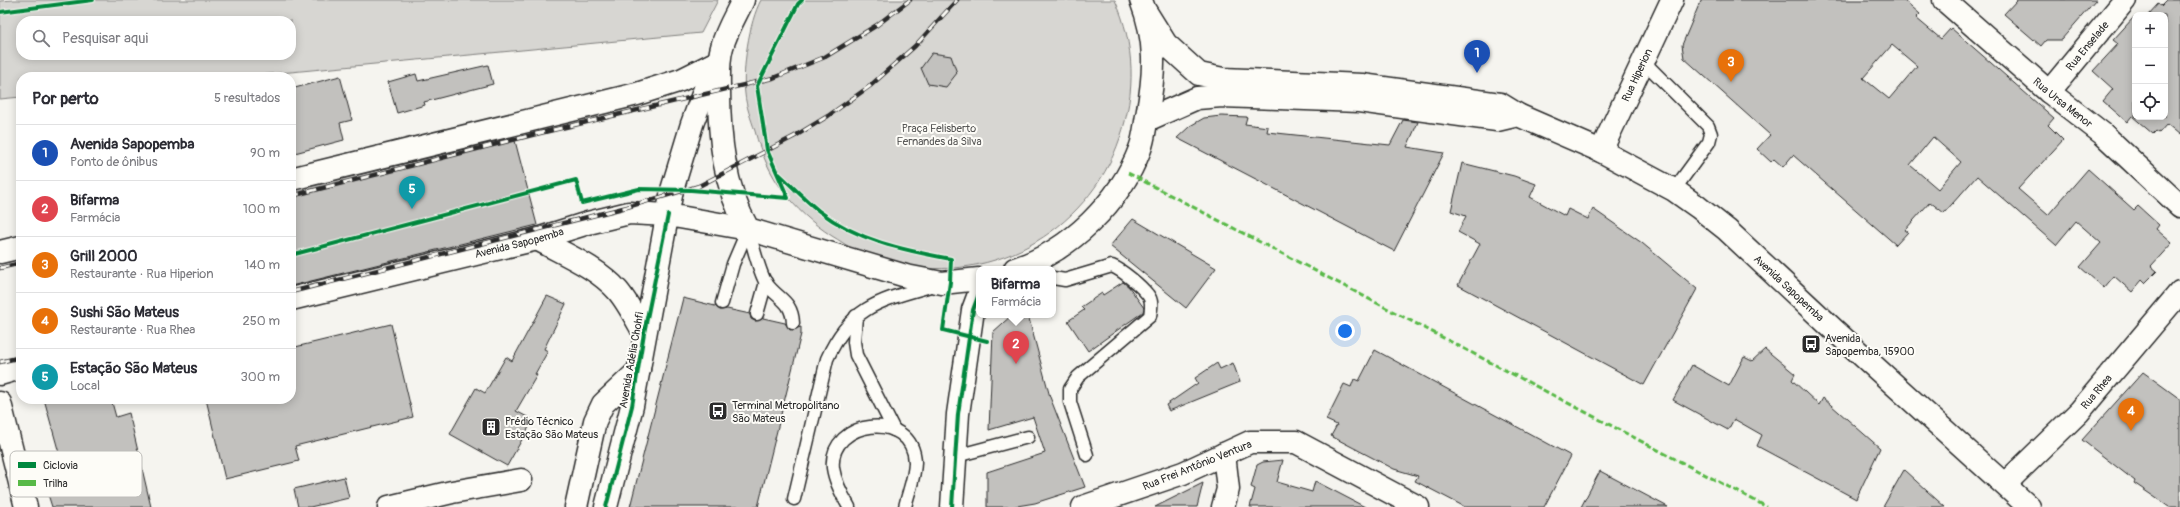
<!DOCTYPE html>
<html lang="pt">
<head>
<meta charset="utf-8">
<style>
	body { margin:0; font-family:Pangolin,sans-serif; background:#f7f7f7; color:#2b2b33 }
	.controls { position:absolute; right:12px; top:12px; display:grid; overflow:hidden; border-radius:8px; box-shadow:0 2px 10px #0003 }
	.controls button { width:36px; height:36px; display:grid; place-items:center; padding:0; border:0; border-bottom:1px solid #e1e1e2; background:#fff; color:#2b2b33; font:20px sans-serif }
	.you { position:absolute; left:1345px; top:331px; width:14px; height:14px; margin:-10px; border:3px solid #fff; border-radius:50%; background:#1a73e8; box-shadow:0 0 0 6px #1a73e833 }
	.badge { display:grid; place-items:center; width:26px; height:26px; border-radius:50%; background:#2b2b2b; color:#fff; font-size:13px; font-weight:700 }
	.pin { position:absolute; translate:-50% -33px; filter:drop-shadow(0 1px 2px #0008) }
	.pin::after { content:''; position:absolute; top:21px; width:14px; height:12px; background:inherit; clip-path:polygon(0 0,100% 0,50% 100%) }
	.popup { position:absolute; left:976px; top:266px; width:80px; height:52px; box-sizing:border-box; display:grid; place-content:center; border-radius:8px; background:#fff; filter:drop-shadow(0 1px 3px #0005); font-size:13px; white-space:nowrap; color:#7c7c81 }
	.popup b { font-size:15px; color:#2b2b33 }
	.popup::after { content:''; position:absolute; left:50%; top:100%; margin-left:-8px; border:8px solid transparent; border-top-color:#fff }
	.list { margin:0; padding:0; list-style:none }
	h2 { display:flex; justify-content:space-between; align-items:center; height:52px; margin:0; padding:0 16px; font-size:17px }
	h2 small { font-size:13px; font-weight:400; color:#7c7c81 }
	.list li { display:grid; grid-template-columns:26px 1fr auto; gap:12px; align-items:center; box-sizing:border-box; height:56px; padding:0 16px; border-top:1px solid #e1e1e2 }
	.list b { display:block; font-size:15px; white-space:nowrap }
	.list p { margin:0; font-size:13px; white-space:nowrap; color:#7c7c81 }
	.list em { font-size:13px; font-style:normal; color:#7c7c81 }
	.icon { flex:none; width:22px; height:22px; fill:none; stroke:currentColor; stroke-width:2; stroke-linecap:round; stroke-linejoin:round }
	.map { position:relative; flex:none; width:2180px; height:507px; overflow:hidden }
	.search { position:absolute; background:#fff; box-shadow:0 2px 10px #0003; left:16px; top:16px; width:280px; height:44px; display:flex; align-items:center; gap:10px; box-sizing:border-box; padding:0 14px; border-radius:16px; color:#7c7c81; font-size:15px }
	.panel { position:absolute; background:#fff; box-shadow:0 2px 10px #0003; left:16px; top:72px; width:280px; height:332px; border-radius:16px }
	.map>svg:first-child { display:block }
	.green { fill:#d7d6d2; stroke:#81807e; fill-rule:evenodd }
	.building { fill:#c2c1be; stroke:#2b2b2b; fill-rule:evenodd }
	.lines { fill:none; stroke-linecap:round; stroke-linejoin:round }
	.service-casing { stroke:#2b2b2b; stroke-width:15 }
	.minor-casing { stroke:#2b2b2b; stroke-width:25 }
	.secondary-casing { stroke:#2b2b2b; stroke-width:25 }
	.primary-casing { stroke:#2b2b2b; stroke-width:25 }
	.trunk-casing { stroke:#2b2b2b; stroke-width:25 }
	.service { stroke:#fdfcf7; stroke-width:12 }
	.minor { stroke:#fdfcf7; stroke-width:22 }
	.secondary { stroke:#fdfcf7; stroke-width:22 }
	.primary { stroke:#fdfcf7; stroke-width:22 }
	.trunk { stroke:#fdfcf7; stroke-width:22 }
	.rail-casing { stroke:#2b2b2b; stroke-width:4.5 }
	.rail { stroke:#fdfcf7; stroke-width:3; stroke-dasharray:9; stroke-linecap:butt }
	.quiet { stroke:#58b947; stroke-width:3; stroke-dasharray:6 3; stroke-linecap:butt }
	.cycleway-casing { stroke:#fdfcf7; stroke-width:6 }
	.cycleway { stroke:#00873e; stroke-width:4 }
	.labels { text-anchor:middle; stroke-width:4; stroke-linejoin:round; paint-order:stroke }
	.street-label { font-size:11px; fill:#2b2b2b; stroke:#fdfcf7 }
	.park-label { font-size:11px; fill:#565655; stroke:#fdfcf7 }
	.poi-label { font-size:11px; fill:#2b2b2b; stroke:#fdfcf7; text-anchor:start }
	.key { fill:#fdfcf7; stroke:#bebdba; stroke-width:1 }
	.key-label { font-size:11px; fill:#2b2b2b }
</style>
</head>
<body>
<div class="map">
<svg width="2180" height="507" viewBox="0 0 2180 507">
	<rect width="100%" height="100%" fill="#f5f4ef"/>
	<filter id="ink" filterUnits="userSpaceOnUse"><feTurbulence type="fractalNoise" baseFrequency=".025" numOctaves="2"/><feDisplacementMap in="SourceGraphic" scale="8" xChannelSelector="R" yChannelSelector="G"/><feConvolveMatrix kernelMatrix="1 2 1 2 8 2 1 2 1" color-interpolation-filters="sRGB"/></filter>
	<g filter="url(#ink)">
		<g class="green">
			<path d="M14,0H718L701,33L238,77H21V97L0,99V1ZM21,21H291V55H21Z"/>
			<path d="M761,0H1115C1135,45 1136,92 1120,138C1088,233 985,290 887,261C877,257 864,255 855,250C847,246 839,240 832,236C792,210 767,177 755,131C751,119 746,106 745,94C742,69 749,22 761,0Z"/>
		</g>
		<g class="building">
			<path d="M1701,0H1904L1920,14L1916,18L1941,39L1951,28L2054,118L2048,125L2063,140L2018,189L2048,215L2088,169L2134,210L2138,206L2159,225L2156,229L2172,243L2151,266L2157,271L2145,283L2142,280L2132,292L2114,276L2104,288L2080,267L2101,243L2076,221L2056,245L1977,176L1944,213L1930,202L1905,230L1908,232L1896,245L1793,155L1783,167L1774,159L1771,162L1757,149L1770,135L1684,58L1682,45ZM1892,45L1917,66L1889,99L1863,78ZM1933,137L1961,162L1938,189L1910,165Z"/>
			<polygon points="2017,0 2096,0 2061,40 2046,40 2041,46 2004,14"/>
			<polygon points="2167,0 2180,0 2180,135 2167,124 2159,133 2156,131 2153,134 2132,116 2127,122 2103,101 2113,89 2093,71 2118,44 2113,40 2134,17 2135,117 2165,117 2165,15 2148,15 2158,4 2161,6"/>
			<polygon points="932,53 951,56 957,73 946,87 928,84 921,68"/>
			<polygon points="488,65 493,84 424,102 425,105 397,113 388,82 416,74 418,81"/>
			<polygon points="340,76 352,120 340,123 344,140 291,154 291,89"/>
			<polygon points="1221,116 1247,117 1245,124 1268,127 1267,132 1390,145 1403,120 1418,122 1407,147 1444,153 1394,251 1177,138 1190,126 1204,118"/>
			<polygon points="514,137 537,225 291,286 291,191"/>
			<polygon points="1462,163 1514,176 1536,184 1530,197 1565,216 1568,209 1588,219 1593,209 1642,243 1697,289 1644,385 1458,285 1480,244 1458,232 1466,216 1451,211"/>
			<polygon points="1133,219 1216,268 1186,308 1110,246"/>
			<polygon points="1123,282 1129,287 1144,308 1143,312 1088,351 1068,321 1084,310 1081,307 1102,293 1103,295"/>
			<polygon points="547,296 566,304 544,349 548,351 535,374 537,375 516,411 533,420 507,466 450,434 476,388 485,393 506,357 512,361"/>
			<polygon points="683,298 715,306 720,310 727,309 750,314 751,319 755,321 763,318 785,323 790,330 801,327 801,334 758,507 630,507"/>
			<polygon points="1012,315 1028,315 1050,397 1085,487 1035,503 1011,507 987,507 987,472 1045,453 1033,417 989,430 993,332"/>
			<polygon points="391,324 413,417 295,446 299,461 225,479 206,399 291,399 291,348"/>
			<polygon points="1765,349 1795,374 1792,380 1819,405 1823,398 1880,448 1856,499 1757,446 1762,435 1734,419 1728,430 1673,400 1692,365 1729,386 1744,357 1752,361"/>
			<polygon points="1375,350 1571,456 1544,507 1465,507 1415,481 1418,476 1394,469 1331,436 1337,425 1326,420 1344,384 1351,387 1354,379 1359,381"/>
			<polygon points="1217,363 1220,369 1233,363 1240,382 1169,411 1166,405 1198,383 1195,378"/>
			<polygon points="2143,372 2180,399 2180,507 2169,507 2134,483 2135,481 2082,440"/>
			<polygon points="44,399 111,399 116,417 129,413 151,507 52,507 46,488 67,482"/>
			<polygon points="1283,460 1277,482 1312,492 1315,481 1365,507 1250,507 1255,489 1251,487 1257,465 1263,462"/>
			<polygon points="1904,470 1927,491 1945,507 1883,507"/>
			<polygon points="1600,471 1668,507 1581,507"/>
			<polygon points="344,477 349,498 310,507 298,507 294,489"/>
			<polygon points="1203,483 1197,507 1155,507"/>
		</g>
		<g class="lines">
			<g class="service-casing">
				<g id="service">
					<polyline points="1643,61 1708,126 1711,134 1709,142 1674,190"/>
					<path d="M748,229C752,242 759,272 766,283C777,299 792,300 793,323"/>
					<path d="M1053,278L1065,280L1112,266C1122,270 1141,286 1148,295C1153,301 1151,309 1150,316L1078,377L1070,389V402L1087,455"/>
					<polyline points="722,303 733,264 748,229"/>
					<polyline points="757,314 766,282"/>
					<polyline points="856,316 854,342 856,355 894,430"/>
					<polyline points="956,456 1028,437"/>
					<path d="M794,499L827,359C851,305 882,300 934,285"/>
					<path d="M849,507C842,495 835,482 833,468C828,419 913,409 915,462C915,477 908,493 905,507"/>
				</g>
			</g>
			<g class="minor-casing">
				<g id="minor">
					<path id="s1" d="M1944,0L2049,92L2103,134L2180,206"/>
					<path id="s2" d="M2049,92L2125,0"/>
					<path id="s3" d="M1601,151L1672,0"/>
					<polyline points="0,403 26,507"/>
					<path id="s4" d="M2005,484L2079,412L2180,292"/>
					<polyline points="389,507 452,492 521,480"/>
					<polyline points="576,507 595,421 603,404 639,370"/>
					<polyline points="1083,507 1183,473 1250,442 1296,442 1418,507"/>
					<polyline points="1223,507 1228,489 1224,454"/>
				</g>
			</g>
			<g class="secondary-casing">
				<g id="secondary">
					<path id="s5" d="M1146,12L1166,44L1199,74L1223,79L1362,85L1500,104L1518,115L1601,151L1674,190L1698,207L1727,230L1833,329L2029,507"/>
					<polyline points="1147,120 1197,98 1222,96 1359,101 1497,120 1518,115"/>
				</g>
			</g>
			<g class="primary-casing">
				<g id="primary">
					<polyline points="291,179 637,94 681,80 715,63"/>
					<polyline points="0,252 21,247"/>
					<path id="s6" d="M291,299L537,239L588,223L629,213L668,215L748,229"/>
					<polyline points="0,374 21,368"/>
				</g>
			</g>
			<g class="trunk-casing">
				<g id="trunk">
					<path d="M743,0C736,15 726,31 722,47C718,60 719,77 719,90C719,138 724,187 748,229L906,276L942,283L979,279"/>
					<path d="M537,239C564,254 597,267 618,291C628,303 636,319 644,333"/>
					<path d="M1015,269C1070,251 1120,202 1140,149C1144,139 1145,126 1147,116C1155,73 1157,41 1141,0"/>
					<polyline points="606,507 632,406 672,190 692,124 714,64"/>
					<polyline points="952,507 958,414 973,310 979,294"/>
				</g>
			</g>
			<use href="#service" class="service"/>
			<use href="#minor" class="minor"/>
			<use href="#secondary" class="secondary"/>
			<use href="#primary" class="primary"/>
			<use href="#trunk" class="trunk"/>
			<g class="rail-casing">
				<g id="rail">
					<polyline points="291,196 536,134 773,78 825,57 877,25 910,0"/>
					<polyline points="0,268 21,263"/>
					<polyline points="291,292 627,207 699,186 795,136 828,116 870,86 915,46 957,0"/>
					<polyline points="0,362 21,357"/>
				</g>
			</g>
			<use href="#rail" class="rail"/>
			<polyline class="quiet" points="1128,173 1767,507"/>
			<g class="cycleway-casing">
				<g id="cycleway">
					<polyline points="0,12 93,0"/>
					<path d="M779,174C792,186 805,200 819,211C858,241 903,250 951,259L950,282L943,330L987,341"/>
					<polyline points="291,255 576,180 582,203 639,189 691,190 788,198 767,150 757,86 798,4 802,0"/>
					<polyline points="606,507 632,406 644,333 668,215"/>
					<polyline points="952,507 958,414 973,310 979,294"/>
				</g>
			</g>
			<use href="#cycleway" class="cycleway"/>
		</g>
	</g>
	<defs>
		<g id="bus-square" transform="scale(1)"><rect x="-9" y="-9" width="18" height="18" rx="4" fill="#2b2b2b" stroke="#fdfcf7"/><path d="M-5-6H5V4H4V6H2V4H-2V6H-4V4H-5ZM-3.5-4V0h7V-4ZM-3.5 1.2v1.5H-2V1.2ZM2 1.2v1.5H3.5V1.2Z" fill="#fff"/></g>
		<g id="building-square" transform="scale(1)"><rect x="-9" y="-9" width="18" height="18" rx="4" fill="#2b2b2b" stroke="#fdfcf7"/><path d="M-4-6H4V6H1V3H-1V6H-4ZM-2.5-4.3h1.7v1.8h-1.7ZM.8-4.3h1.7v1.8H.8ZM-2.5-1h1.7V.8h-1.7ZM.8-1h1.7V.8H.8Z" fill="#fff"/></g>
	</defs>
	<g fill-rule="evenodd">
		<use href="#bus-square" x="1811" y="344"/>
		<use href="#bus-square" x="718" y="411"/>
		<use href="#building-square" x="491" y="427"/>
	</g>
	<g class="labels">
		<g class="street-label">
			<text dy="4" stroke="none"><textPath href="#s2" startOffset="60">Rua Enselade</textPath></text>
			<text dy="4" stroke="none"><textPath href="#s3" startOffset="84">Rua Hiperion</textPath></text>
			<text dy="4" stroke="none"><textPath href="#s1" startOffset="157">Rua Ursa Menor</textPath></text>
			<text dy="4" stroke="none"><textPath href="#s6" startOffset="235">Avenida Sapopemba</textPath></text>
			<text dy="4" stroke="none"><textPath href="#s5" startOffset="731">Avenida Sapopemba</textPath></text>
			<text transform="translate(631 360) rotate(-80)" y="4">Avenida Adélia Chohfi</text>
			<text dy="4" stroke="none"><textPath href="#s4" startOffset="130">Rua Rhea</textPath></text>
			<text transform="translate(1197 465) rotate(-22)" y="4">Rua Frei Antônio Ventura</text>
		</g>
		<g class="park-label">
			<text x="939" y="132">Praça Felisberto<tspan x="939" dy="13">Fernandes da Silva</tspan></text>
		</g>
		<g class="poi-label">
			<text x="1825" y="342">Avenida<tspan x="1825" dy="13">Sapopemba, 15900</tspan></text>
			<text x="732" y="409">Terminal Metropolitano<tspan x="732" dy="13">São Mateus</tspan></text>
			<text x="505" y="425">Prédio Técnico<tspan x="505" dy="13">Estação São Mateus</tspan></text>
		</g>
	</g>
	<rect x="10" y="451" width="132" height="46" rx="6" class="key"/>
	<rect x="18" y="462" width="18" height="6" fill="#00873e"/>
	<rect x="18" y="480" width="18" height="6" fill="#58b947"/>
	<g class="key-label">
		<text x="43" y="469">Ciclovia</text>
		<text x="43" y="487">Trilha</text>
	</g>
</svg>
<div class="controls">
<button>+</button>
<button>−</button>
<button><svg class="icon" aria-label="locate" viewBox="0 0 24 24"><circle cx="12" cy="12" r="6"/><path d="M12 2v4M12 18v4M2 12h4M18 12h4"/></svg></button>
</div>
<div class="you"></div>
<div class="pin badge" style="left:1477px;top:73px;background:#1a4fb4">1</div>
<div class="pin badge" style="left:1016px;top:364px;background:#e0444e">2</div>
<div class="popup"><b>Bifarma</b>Farmácia</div>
<div class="pin badge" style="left:1731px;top:82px;background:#e8710a">3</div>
<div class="pin badge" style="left:2131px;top:431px;background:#e8710a">4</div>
<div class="pin badge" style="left:412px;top:209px;background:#0f9aa8">5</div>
<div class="search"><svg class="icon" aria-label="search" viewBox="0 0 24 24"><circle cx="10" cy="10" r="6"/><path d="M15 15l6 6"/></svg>Pesquisar aqui</div>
<section class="panel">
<h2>Por perto<small>5 resultados</small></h2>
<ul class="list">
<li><span class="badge" style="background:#1a4fb4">1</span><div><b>Avenida Sapopemba</b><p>Ponto de ônibus</p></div><em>90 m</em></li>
<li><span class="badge" style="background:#e0444e">2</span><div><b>Bifarma</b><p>Farmácia</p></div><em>100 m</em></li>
<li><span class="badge" style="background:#e8710a">3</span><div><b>Grill 2000</b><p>Restaurante · Rua Hiperion</p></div><em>140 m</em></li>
<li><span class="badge" style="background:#e8710a">4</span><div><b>Sushi São Mateus</b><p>Restaurante · Rua Rhea</p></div><em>250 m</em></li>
<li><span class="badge" style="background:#0f9aa8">5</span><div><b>Estação São Mateus</b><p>Local</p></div><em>300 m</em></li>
</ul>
</section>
</div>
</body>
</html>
